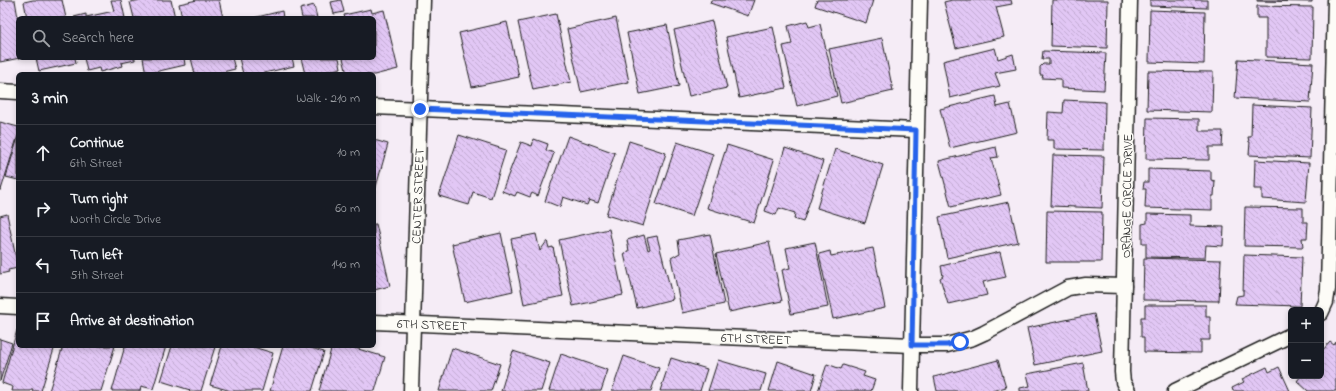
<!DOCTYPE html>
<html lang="en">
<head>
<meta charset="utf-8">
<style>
	body { margin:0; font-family:"Indie Flower",sans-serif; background:#242831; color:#f1f3f6 }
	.controls { position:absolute; right:12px; bottom:12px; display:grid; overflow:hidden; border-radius:6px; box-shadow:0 2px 6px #0003 }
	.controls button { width:36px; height:36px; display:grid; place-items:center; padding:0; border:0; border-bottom:1px solid #363941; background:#171b24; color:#f1f3f6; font:20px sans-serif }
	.stop { position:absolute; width:12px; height:12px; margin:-9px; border:3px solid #2563eb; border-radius:50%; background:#fff }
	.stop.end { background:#2563eb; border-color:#fff; box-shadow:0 1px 4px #0008 }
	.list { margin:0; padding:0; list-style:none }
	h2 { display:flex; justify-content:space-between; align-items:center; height:52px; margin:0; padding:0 16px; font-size:17px }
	h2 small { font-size:13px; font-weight:400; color:#9ea1a6 }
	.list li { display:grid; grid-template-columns:26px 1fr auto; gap:12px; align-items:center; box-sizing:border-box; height:56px; padding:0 16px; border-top:1px solid #363941 }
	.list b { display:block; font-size:15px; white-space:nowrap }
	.list p { margin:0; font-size:13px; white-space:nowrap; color:#9ea1a6 }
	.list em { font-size:13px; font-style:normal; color:#9ea1a6 }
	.icon { flex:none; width:22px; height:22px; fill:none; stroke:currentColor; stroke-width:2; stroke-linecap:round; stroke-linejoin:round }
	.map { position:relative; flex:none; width:1336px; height:391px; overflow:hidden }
	.search { position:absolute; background:#171b24; box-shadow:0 2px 6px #0003; left:16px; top:16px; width:360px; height:44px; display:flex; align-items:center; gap:10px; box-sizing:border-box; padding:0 14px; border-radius:6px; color:#9ea1a6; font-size:15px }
	.panel { position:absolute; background:#171b24; box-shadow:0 2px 6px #0003; left:16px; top:72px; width:360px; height:276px; border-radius:6px }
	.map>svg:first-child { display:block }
	.building { fill:url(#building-back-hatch); stroke:#1c1c1c }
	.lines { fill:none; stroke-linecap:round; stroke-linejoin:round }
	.lane-casing { stroke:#1c1c1c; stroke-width:17 }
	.lane { stroke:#fdfcf7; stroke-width:14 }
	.route { stroke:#2563eb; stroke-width:5 }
	.labels { text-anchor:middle; stroke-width:3; stroke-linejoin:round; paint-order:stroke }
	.street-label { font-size:13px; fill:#1c1c1c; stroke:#fdfcf7 }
</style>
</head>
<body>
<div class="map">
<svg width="1336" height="391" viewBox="0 0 1336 391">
	<defs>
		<pattern id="building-back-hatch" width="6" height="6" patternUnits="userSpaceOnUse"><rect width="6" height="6" fill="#e2c7f5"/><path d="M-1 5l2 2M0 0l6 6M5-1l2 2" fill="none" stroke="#c1aad1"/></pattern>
	</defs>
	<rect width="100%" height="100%" fill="#f5ecf6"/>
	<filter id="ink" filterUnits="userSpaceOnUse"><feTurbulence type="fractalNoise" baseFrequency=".025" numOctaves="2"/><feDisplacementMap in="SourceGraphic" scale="8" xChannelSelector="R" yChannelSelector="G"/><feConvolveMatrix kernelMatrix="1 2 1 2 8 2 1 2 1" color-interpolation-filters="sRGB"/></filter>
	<g filter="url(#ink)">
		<g class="building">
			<polygon points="0,0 15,0 18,18 18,58 20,58 0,62"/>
			<polygon points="33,0 62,0 66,18 27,18 24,2"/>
			<polygon points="111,0 121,0 125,18 75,18 74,17 86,14 86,17 114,11"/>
			<polygon points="141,0 171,0 175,18 134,18 130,2"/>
			<polygon points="197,0 219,0 223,18 182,18 179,4"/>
			<polygon points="341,0 344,12 334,14 331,2"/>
			<polygon points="711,0 754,0 748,16 710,3"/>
			<polygon points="817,0 873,0 866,23 815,6"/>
			<polygon points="952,0 1011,0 1012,4 996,7 1004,37 956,48 944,2"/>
			<polygon points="1052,0 1108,0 1107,48 1051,46"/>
			<polygon points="1150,0 1207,0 1207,8 1150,6"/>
			<polygon points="1257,0 1312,0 1312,2 1257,1"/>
			<polygon points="314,5 317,18 302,18 300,9"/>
			<polygon points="1257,6 1313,7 1312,58 1266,57 1266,18 1257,18"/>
			<polygon points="371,9 372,13 384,10 398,69 374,75 347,74 343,58 374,58 374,18 345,18 344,15"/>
			<polygon points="1150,10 1205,12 1204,64 1149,62"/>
			<polygon points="282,11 283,18 253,18"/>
			<polygon points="556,14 571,82 533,90 518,22"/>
			<polygon points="616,18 629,82 581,92 567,29"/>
			<polygon points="712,21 727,88 689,96 674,30"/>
			<polygon points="807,21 809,27 820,24 837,96 797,106 783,46 792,44 788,26"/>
			<polygon points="507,22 519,77 472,87 459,33"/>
			<polygon points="667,25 679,86 640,94 627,33"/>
			<polygon points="773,27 786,88 739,98 726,37"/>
			<polygon points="882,38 893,91 841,103 829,49"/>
			<polygon points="995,48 998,59 1013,54 1016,69 995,73 1000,86 950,98 943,61"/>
			<polygon points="1043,51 1106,53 1104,90 1061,88 1061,79 1042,78 1043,75 1040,75 1040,67 1043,64 1049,64 1049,59 1042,59"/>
			<polygon points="36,58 75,58 76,63 39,71"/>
			<polygon points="84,58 135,58 135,60 121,63 122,66 100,72 99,68 87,71"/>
			<polygon points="143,58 184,58 185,65 146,74"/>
			<polygon points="191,58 232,58 235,69 215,74 195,74"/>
			<polygon points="239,58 292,58 294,66 260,74 243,74"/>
			<polygon points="301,58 339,58 341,68 328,71 329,74 315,74 314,72 305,74"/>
			<polygon points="1238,59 1313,63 1310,102 1235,98"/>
			<polygon points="1148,71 1213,72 1212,112 1147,110"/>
			<polygon points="995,96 997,107 1010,104 1017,132 950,148 940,109"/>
			<polygon points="1064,100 1105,102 1104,150 1054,149 1054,140 1047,140 1048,112 1063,113"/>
			<polygon points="1252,105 1312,108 1310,158 1249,155 1250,142 1249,142 1248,137 1251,137"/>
			<polygon points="1147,118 1199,119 1199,131 1223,131 1222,147 1209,147 1209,160 1146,159"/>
			<polygon points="0,122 18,127 18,135 1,190 0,190"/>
			<polygon points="459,135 506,150 491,198 473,192 469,205 439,196"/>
			<polygon points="568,136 615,153 598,203 589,200 587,205 563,197 560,207 545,201"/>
			<polygon points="18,137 18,180 6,177"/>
			<polygon points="534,139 548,144 546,150 554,153 538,196 532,193 530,197 517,192 515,196 502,191 521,142 532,146"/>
			<polygon points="374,140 388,144 374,194"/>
			<polygon points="629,141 666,153 643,226 606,215"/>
			<polygon points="677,142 713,154 692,216 656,204"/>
			<polygon points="727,145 774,160 754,223 707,208"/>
			<polygon points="996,147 998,157 991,158 1001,195 951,207 939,161"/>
			<polygon points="785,148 823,161 803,222 794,219 795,213 779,208 776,215 765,211"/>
			<polygon points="835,149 883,165 865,223 817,208"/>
			<polygon points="1053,155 1104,156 1102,208 1051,206"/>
			<polygon points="1255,160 1309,163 1306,202 1262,199 1262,189 1254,189"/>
			<polygon points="1148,169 1211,171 1211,180 1215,181 1214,196 1212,196 1212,210 1145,208 1146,189 1143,189 1144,182 1148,182"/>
			<polygon points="1009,202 1018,242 947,258 939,217"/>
			<polygon points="1245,207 1303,208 1303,222 1308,222 1307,238 1302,238 1303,247 1244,246"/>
			<polygon points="1047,211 1102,212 1101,262 1046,262"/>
			<polygon points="7,214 18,268 8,270 9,272 0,274 0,216"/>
			<polygon points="1147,214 1190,215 1190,226 1224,227 1223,246 1206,245 1205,258 1146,257 1146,243 1142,243 1142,224 1147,223"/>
			<polygon points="374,224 376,224 390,286 374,290"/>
			<polygon points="609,229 623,295 573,306 559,240"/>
			<polygon points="501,233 513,291 465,302 452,244"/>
			<polygon points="536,234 540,251 547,241 549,248 553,247 563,296 524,304 511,239"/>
			<polygon points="710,234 724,304 682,313 671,258 680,253 678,240"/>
			<polygon points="644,235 648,250 650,249 647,238 657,236 673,299 637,308 624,254 629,251 627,240"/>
			<polygon points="769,242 782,301 729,312 716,254"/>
			<polygon points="815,242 828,307 791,314 782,270 790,268 786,248"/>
			<polygon points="873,248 885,308 833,319 819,254 830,251 831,256"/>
			<polygon points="1000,252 1006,277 983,282 987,295 948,304 940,278 943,276 941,266"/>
			<polygon points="1244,255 1302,257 1300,306 1235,304 1237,296 1243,295"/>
			<polygon points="1144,258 1221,260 1219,301 1143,300"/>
			<polygon points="1145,305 1206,305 1206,317 1210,317 1210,340 1201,340 1201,353 1144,352 1144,337 1141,337 1141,317 1145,317"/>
			<polygon points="1094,314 1102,351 1035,365 1027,328"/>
			<polygon points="17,330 18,346 55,346 41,391 32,391 33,389 31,389 30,391 12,391 13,387 2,383"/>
			<polygon points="0,339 12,343 0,381"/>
			<polygon points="1330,342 1334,345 1336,342 1336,391 1308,391 1297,381 1301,376 1321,376 1321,352"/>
			<polygon points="63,346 115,346 101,391 49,391"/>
			<polygon points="125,346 166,346 153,389 141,386 140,391 112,391"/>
			<polygon points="172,346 210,346 215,347 201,391 189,391 190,390 161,381"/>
			<polygon points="222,346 250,346 273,353 262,391 231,391 210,385"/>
			<polygon points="283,346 305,346 324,352 312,391 270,391"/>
			<polygon points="332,346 348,346 385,357 375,391 319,391"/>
			<polygon points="452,348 500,364 491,391 439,391"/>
			<polygon points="513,351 550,363 541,391 501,391"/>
			<polygon points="561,354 608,370 601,391 549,391"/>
			<polygon points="624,356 659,368 651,391 612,391"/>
			<polygon points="671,358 707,369 700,391 660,391"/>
			<polygon points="718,360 766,374 761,391 708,391"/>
			<polygon points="998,360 1006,387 992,391 937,391 934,377"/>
			<polygon points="778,361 816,374 811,391 769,391"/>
			<polygon points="1083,363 1088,391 1020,391 1020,388 1030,386 1027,374"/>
			<polygon points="827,364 841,369 843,365 865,372 863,376 875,380 871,391 818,391"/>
			<polygon points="1267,367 1269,372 1279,367 1290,391 1233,391 1232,388 1244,382 1242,379"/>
		</g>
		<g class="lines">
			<g class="lane-casing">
				<g id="lane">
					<polyline points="0,91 18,92"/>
					<polyline points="374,107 916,130"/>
					<polyline points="0,306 18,307"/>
					<polyline points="1321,313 1326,302 1328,289 1335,0"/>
					<polyline points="374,322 912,345 947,345 973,338 984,333 1068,288 1086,285 1124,286"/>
					<polyline points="411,391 423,0"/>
					<polyline points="911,391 920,0"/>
					<polyline points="1128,391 1123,382 1122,372 1130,0"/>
					<polyline points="1175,391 1291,335"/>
				</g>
			</g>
			<use href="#lane" class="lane"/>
		</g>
	</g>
	<g class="lines" filter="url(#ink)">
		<polyline class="route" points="420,109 916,130 912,345 947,345 960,342"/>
	</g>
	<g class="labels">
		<g class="street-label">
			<text transform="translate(417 196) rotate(-88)" y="5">CENTER STREET</text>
			<text transform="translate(1126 196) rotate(-89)" y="5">ORANGE CIRCLE DRIVE</text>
			<text transform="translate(432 324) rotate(2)" y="5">6TH STREET</text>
			<text transform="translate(756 338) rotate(2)" y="5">6TH STREET</text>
		</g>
	</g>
</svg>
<div class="controls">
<button>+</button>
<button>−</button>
</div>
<div class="stop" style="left:960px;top:342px"></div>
<div class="stop end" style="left:420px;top:109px"></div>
<div class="search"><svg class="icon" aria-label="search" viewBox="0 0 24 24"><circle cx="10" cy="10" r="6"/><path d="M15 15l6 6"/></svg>Search here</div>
<section class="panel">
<h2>3 min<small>Walk · 210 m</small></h2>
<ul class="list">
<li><svg class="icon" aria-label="ahead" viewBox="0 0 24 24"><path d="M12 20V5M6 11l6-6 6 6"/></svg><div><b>Continue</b><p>6th Street</p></div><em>10 m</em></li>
<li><svg class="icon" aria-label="right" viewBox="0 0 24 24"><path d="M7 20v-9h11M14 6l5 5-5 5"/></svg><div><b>Turn right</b><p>North Circle Drive</p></div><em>60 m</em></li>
<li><svg class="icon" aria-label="left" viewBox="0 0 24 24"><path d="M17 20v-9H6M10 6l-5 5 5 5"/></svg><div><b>Turn left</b><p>5th Street</p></div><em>140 m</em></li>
<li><svg class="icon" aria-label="arrive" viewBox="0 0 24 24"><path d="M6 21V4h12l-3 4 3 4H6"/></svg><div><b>Arrive at destination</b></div></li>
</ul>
</section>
</div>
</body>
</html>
